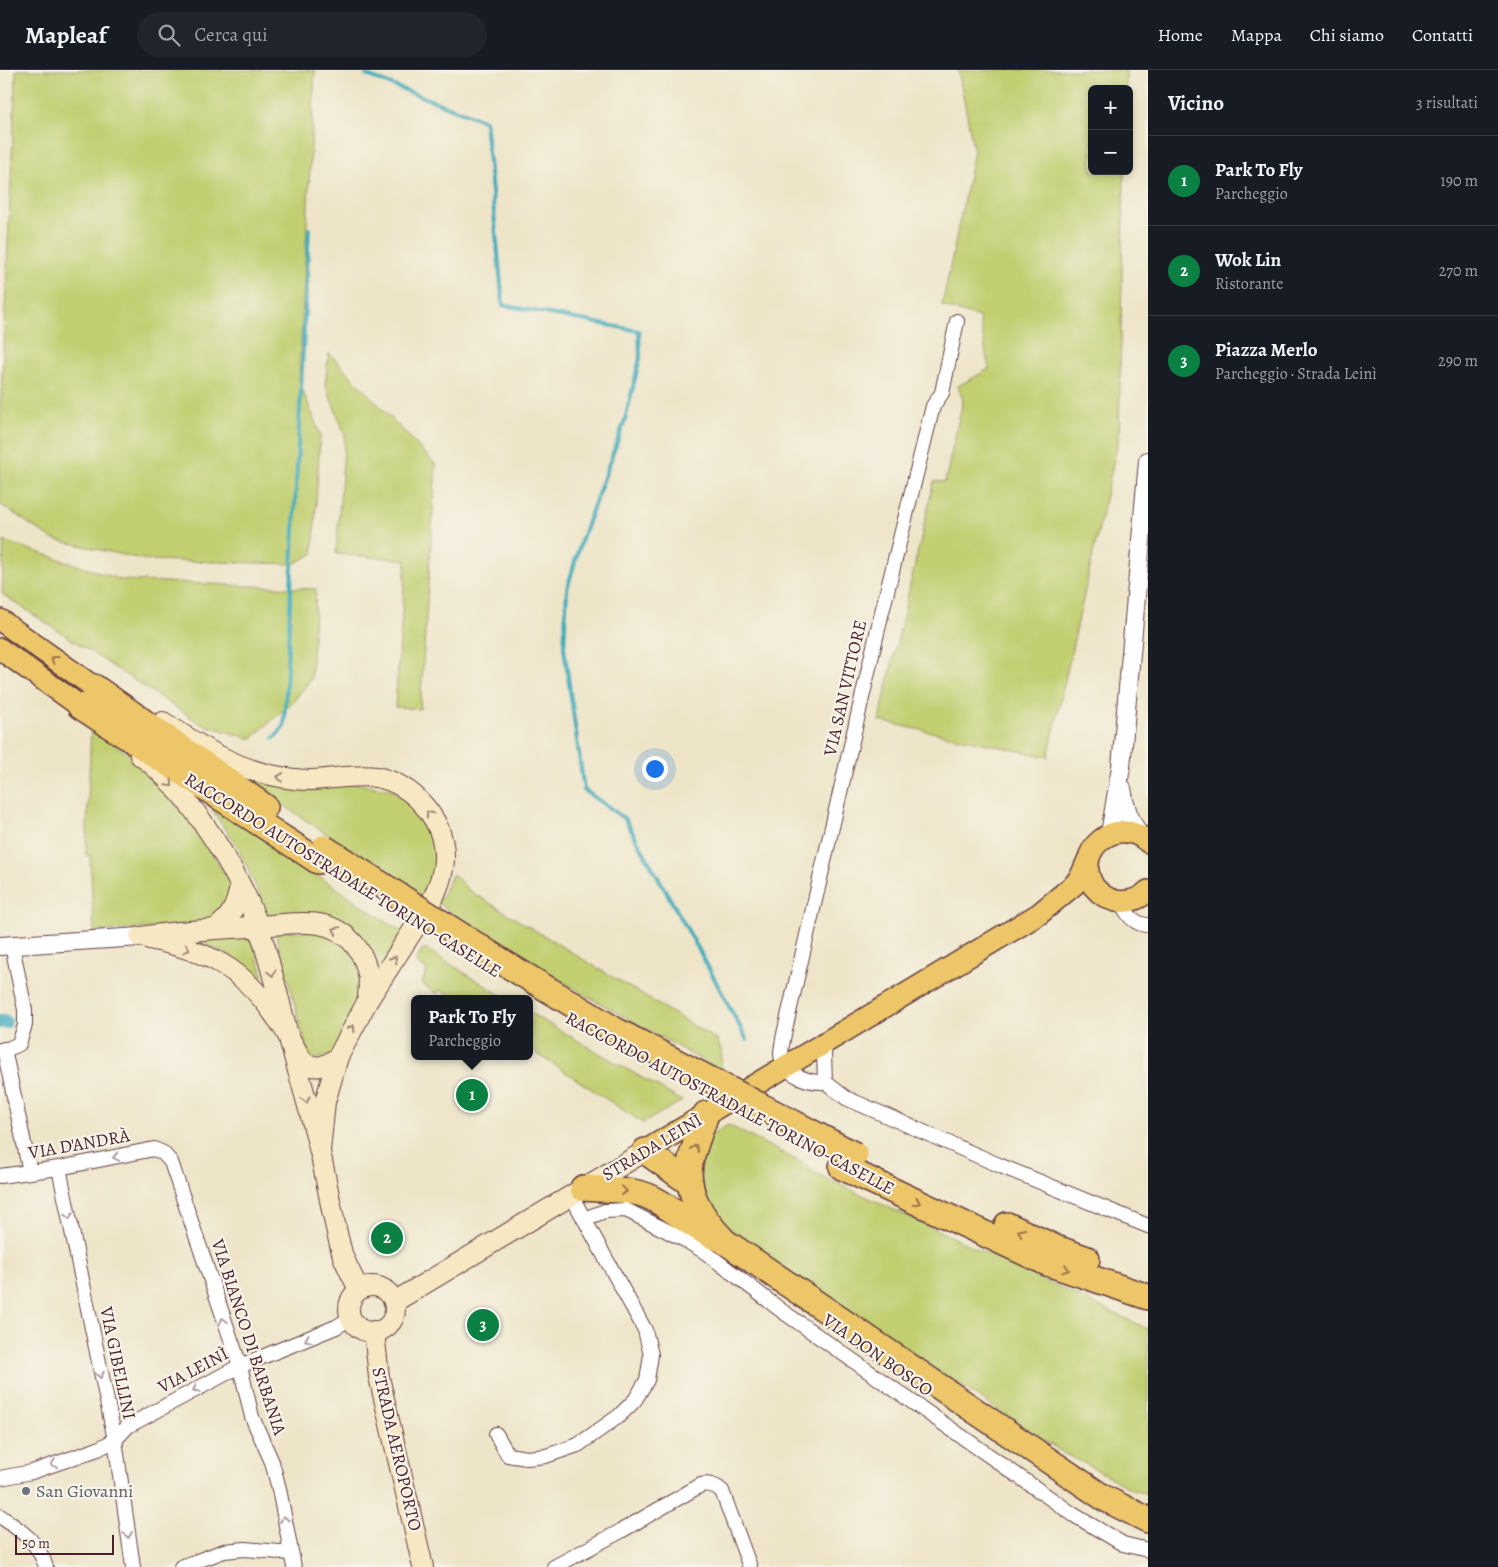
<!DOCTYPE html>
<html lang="it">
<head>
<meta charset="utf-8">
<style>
	body { margin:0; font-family:Alegreya,serif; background:#20242c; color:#f1f3f6 }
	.controls { position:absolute; right:15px; top:15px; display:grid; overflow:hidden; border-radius:8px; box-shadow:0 2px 8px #0003 }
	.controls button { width:45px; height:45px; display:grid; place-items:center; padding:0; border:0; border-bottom:1px solid #363941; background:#171b24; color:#f1f3f6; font:25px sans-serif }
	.scale { position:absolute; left:15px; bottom:12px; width:99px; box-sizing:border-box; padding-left:5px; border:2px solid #4a1f2b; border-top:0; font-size:14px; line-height:18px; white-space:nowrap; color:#4a1f2b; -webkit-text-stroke:4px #f7f3e8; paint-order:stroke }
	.you { position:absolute; left:654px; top:698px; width:18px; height:18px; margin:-12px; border:4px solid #fff; border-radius:50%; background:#1a73e8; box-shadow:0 0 0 8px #1a73e833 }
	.badge { display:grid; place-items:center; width:32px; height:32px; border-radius:50%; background:#0b8043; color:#fff; font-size:16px; font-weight:700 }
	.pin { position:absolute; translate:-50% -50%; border:2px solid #fff; box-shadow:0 1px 5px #0006 }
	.popup { position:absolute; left:411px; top:925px; width:122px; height:65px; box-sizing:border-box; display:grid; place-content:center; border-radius:8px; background:#171b24; filter:drop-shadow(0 1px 4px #0005); font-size:16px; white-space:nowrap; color:#9ea1a6 }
	.popup b { font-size:19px; color:#f1f3f6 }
	.popup::after { content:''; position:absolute; left:50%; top:100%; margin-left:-10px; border:10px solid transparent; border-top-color:#171b24 }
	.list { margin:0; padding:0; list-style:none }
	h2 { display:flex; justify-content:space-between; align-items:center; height:65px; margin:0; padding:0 20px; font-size:21px }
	h2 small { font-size:16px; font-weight:400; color:#9ea1a6 }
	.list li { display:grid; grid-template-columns:32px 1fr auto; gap:15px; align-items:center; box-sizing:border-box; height:90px; padding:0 20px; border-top:1px solid #363941 }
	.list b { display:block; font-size:19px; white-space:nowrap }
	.list p { margin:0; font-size:16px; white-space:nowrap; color:#9ea1a6 }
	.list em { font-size:16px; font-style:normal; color:#9ea1a6 }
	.icon { flex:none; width:28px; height:28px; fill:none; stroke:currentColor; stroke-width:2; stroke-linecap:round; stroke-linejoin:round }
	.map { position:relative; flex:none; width:1148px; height:1497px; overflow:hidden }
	header { display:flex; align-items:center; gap:30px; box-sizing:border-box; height:70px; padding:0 25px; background:#171b24; border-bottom:1px solid #363941 }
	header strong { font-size:24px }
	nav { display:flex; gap:28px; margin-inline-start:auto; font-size:18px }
	.search { width:350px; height:45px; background:#20242c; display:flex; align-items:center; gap:12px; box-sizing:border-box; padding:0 18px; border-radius:28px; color:#9ea1a6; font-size:19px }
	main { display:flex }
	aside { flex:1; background:#171b24 }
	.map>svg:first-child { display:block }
	.green { fill:#c1cf71; stroke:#86774e }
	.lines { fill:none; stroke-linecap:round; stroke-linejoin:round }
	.stream { stroke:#3caabb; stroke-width:4 }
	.canal { stroke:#3caabb; stroke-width:14 }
	.minor-casing { stroke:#633d43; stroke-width:16 }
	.tertiary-casing { stroke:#633d43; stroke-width:20 }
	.secondary-casing { stroke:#633d43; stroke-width:22 }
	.primary-casing { stroke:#633d43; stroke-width:24 }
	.motorway-casing { stroke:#633d43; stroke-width:28 }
	.minor { stroke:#fff; stroke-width:14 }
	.tertiary { stroke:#fff; stroke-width:18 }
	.secondary { stroke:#f7e8c3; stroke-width:20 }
	.primary { stroke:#ecc669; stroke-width:21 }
	.motorway { stroke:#ecc669; stroke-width:25 }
	.motorway-bridge-casing { stroke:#633d43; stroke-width:28; stroke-linecap:butt }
	.motorway-bridge { stroke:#ecc669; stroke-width:25 }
	.oneway { stroke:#9b724a }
	.oneway2 { stroke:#a08477 }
	.oneway3 { stroke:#ae9aa0 }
	.worship-dot { fill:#6b7280; stroke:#f7f3e8; stroke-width:2 }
	.labels { text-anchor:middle; stroke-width:4.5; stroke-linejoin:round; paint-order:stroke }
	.street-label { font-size:18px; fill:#4a1f2b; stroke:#f7f3e8 }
	.worship-label { font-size:18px; fill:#5b616d; stroke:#f7f3e8; text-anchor:start }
</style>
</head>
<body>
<header>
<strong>Mapleaf</strong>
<div class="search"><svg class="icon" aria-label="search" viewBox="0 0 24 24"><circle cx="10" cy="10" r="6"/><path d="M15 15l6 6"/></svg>Cerca qui</div>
<nav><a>Home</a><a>Mappa</a><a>Chi siamo</a><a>Contatti</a></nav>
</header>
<main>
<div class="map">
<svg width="1148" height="1497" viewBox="0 0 1148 1497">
	<rect width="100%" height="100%" fill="#f7f3e8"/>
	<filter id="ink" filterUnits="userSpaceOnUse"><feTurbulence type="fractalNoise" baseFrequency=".02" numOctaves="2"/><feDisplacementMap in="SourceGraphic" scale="10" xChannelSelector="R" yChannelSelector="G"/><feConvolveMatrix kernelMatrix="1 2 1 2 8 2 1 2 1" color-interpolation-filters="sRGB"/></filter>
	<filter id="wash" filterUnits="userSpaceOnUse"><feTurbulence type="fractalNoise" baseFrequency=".0096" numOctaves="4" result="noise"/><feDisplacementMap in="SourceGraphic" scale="20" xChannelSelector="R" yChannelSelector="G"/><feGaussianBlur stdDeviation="1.12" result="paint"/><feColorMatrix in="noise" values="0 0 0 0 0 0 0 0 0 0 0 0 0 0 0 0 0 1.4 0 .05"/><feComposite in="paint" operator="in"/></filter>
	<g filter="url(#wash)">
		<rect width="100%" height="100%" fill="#eee5c9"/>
		<g class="green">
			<polygon points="16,0 315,0 299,310 320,365 313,484 293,494 146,490 52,469 0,434 0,350"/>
			<polygon points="958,0 1126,0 1126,19 1092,19 1092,101 1124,101 1119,367 1048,687 879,651 934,411 945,412 963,330 958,316 989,299 979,247 942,236 974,81"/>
			<polygon points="329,283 436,395 420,639 395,637 406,490 336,484 345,364 325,314"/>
			<polygon points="4,471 122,510 316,519 311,609 294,631 251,669 201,654 2,524"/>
			<polygon points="91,657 138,691 188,741 234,820 219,851 176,856 94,862 90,786 86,785"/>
			<polygon points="246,707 357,714 390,719 410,731 428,753 437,779 437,803 426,830 253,715"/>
			<polygon points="203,727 404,864 376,908 358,867 270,849 238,777"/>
			<polygon points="453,804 470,821 717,970 722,983 721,1001 589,927 460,850 438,833"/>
			<polygon points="275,861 334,862 361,891 362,928 332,985 313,989 308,984"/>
			<polygon points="250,862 263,905 260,908 223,882 202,874 180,868"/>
			<polygon points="424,878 507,929 454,929 440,920 437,924 422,914 427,900 415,891"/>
			<polygon points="530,943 682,1031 643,1053 530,979"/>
			<polygon points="728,1055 806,1095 809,1100 1148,1259 1148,1424 1132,1420 1094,1398 1065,1384 799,1209 710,1146 697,1088 706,1068"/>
		</g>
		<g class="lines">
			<g class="stream">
				<polyline points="366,5 485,51 503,235 639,261 640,288 625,350 581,471 567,519 564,578 584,720 625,749 699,880 747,970"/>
				<polyline points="274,668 284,657 309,159"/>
			</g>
			<polyline class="canal" points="0,952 5,952"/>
		</g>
	</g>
	<g filter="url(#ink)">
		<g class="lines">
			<g class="minor-casing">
				<g id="minor">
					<path d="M1121,832C1126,843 1134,855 1148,855"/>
					<polyline points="827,971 824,983 825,1012 846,1028 1001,1096 1148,1156"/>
					<polyline points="4,979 30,1102"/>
					<polyline points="0,980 10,978 19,974 25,955 25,940 12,875"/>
					<path d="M825,1012C808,1013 783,1004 781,984C781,978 783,970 784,964L881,546L933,336L942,323L957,251"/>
					<polyline points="59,1098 115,1370 133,1497"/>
					<polyline points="0,1106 59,1098 154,1079 163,1083 171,1092 240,1296 252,1347 272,1392 279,1419 294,1497"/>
					<polyline points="584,1149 605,1141 626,1140 685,1170 705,1182 782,1241 1074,1445 1123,1474 1148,1480"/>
					<polyline points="496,1364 508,1385 527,1388 546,1386 578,1375 619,1346 635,1330 647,1310 651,1285 645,1260 571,1125"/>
					<polyline points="0,1408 32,1402 98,1379 115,1370 128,1356 240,1296 336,1257 351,1248"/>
					<path d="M0,1446C21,1461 38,1471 46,1497"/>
					<polyline points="181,1497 224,1481 245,1479 291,1483"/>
					<path d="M554,1497L621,1461L701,1415C709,1413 715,1415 722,1421L750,1497"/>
				</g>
			</g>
			<g class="tertiary-casing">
				<g id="tertiary">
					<path d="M1122,718C1124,737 1130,750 1140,766"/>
					<polyline points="1110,764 1121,697 1148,391"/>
					<polyline points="0,876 140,867"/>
				</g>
			</g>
			<g class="secondary-casing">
				<g id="secondary">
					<path d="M163,652C196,673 231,697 271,705C284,708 298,710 312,710C333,709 355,704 376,707C413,714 445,750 444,788C444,803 438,817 432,831L368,930L338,987L325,1032L320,1081"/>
					<path d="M140,685C189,720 239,802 259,858C271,894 279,932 289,968C299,1006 311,1044 320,1082C328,1116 333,1152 343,1186C347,1197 354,1209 359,1220"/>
					<path d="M215,859C232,847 236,836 240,817"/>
					<path d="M140,867C176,861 213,859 250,857C269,856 288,852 307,853C338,853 362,873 368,904C370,912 368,922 368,930"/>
					<path d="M149,869C207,881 242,897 276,947C287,961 294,978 304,993C318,1000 326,996 338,987"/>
					<circle cx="372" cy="1239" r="23"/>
					<polyline points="394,1232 642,1083"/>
					<polyline points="374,1261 379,1307 423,1497"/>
				</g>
			</g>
			<g class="primary-casing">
				<g id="primary">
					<polyline points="0,550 94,617"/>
					<polyline points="0,579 80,636"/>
					<path d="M1148,772C1117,743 1071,781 1094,817C1100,824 1107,829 1116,831C1128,833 1140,829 1148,821"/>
					<polyline points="645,1081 1039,844 1075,814 1081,806 1088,790"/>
				</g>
			</g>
			<g class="motorway-casing">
				<g id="motorway">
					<polyline points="94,617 265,737"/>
					<polyline points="80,636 318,791"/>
					<path d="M706,1044C701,1059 695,1074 691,1089C683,1121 703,1149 724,1171L1104,1428L1148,1450"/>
					<polyline points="645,1081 690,1113"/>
					<polyline points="842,1097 1047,1193 1148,1227"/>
					<path d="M583,1118C605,1120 632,1118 652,1128C674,1139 692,1157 715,1167"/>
					<polyline points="1007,1155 1056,1178 1087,1189"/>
				</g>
			</g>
			<use href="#minor" class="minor"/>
			<use href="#tertiary" class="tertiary"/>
			<use href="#secondary" class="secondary"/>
			<use href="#primary" class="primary"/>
			<use href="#motorway" class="motorway"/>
			<g class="motorway-bridge-casing">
				<polyline id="motorway-bridge" points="324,778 506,894 615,960 855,1085"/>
			</g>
			<use href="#motorway-bridge" class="motorway-bridge"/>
		</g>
		<defs><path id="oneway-chevron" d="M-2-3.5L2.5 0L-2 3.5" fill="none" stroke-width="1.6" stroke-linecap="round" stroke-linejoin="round" transform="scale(1.25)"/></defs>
		<g class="oneway">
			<use href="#oneway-chevron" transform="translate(54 589) rotate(-144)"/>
			<use href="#oneway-chevron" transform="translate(695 1078) rotate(-70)"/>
			<use href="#oneway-chevron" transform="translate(624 1121) rotate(7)"/>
			<use href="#oneway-chevron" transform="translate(917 1132) rotate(25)"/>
			<use href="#oneway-chevron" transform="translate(1021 1162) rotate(-155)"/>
			<use href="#oneway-chevron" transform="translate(1066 1199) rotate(19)"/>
		</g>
		<g class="oneway2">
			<use href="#oneway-chevron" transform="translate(280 707) rotate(-171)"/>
			<use href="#oneway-chevron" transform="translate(170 714) rotate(47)"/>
			<use href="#oneway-chevron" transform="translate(429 744) rotate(-125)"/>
			<use href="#oneway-chevron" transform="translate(336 860) rotate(-154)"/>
			<use href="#oneway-chevron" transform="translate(187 879) rotate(17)"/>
			<use href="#oneway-chevron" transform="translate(394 889) rotate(-57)"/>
			<use href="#oneway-chevron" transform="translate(272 903) rotate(75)"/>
			<use href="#oneway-chevron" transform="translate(352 958) rotate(-60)"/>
			<use href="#oneway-chevron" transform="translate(306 1030) rotate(75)"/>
		</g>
		<g class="oneway3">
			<use href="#oneway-chevron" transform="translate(116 1087) rotate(169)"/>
			<use href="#oneway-chevron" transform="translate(69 1146) rotate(79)"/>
			<use href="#oneway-chevron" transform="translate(223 1251) rotate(-107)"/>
			<use href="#oneway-chevron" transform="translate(308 1269) rotate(158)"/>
			<use href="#oneway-chevron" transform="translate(100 1305) rotate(79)"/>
			<use href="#oneway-chevron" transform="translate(196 1319) rotate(152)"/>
			<use href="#oneway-chevron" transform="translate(54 1394) rotate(161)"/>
			<use href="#oneway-chevron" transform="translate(284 1449) rotate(-101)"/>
			<use href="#oneway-chevron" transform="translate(128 1465) rotate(82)"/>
		</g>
	</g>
	<circle class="worship-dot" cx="26" cy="1421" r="5"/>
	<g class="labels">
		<g class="street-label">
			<text transform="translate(845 618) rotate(-77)" y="6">VIA SAN VITTORE</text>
			<text transform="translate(343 805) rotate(32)" y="6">RACCORDO AUTOSTRADALE TORINO-CASELLE</text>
			<text transform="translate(730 1033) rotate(28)" y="6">RACCORDO AUTOSTRADALE TORINO-CASELLE</text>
			<text transform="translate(79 1074) rotate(-10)" y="6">VIA D'ANDRÀ</text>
			<text transform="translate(652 1077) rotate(-31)" y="6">STRADA LEINÌ</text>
			<text transform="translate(249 1267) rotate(72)" y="6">VIA BIANCO DI BARBANIA</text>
			<text transform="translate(878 1285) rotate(35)" y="6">VIA DON BOSCO</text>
			<text transform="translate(118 1293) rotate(78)" y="6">VIA GIBELLINI</text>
			<text transform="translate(193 1300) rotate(-28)" y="6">VIA LEINÌ</text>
			<text transform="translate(397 1379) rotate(77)" y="6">STRADA AEROPORTO</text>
		</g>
		<g class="worship-label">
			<text x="36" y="1427">San Giovanni</text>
		</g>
	</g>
</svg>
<div class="controls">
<button>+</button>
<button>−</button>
</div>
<div class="scale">50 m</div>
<div class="you"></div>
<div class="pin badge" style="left:472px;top:1025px">1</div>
<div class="popup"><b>Park To Fly</b>Parcheggio</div>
<div class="pin badge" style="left:387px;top:1168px">2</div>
<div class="pin badge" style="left:483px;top:1255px">3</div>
</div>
<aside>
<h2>Vicino<small>3 risultati</small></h2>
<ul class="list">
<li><span class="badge">1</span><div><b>Park To Fly</b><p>Parcheggio</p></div><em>190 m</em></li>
<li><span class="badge">2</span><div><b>Wok Lin</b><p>Ristorante</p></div><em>270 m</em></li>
<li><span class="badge">3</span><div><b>Piazza Merlo</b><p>Parcheggio · Strada Leinì</p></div><em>290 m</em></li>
</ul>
</aside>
</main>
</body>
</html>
